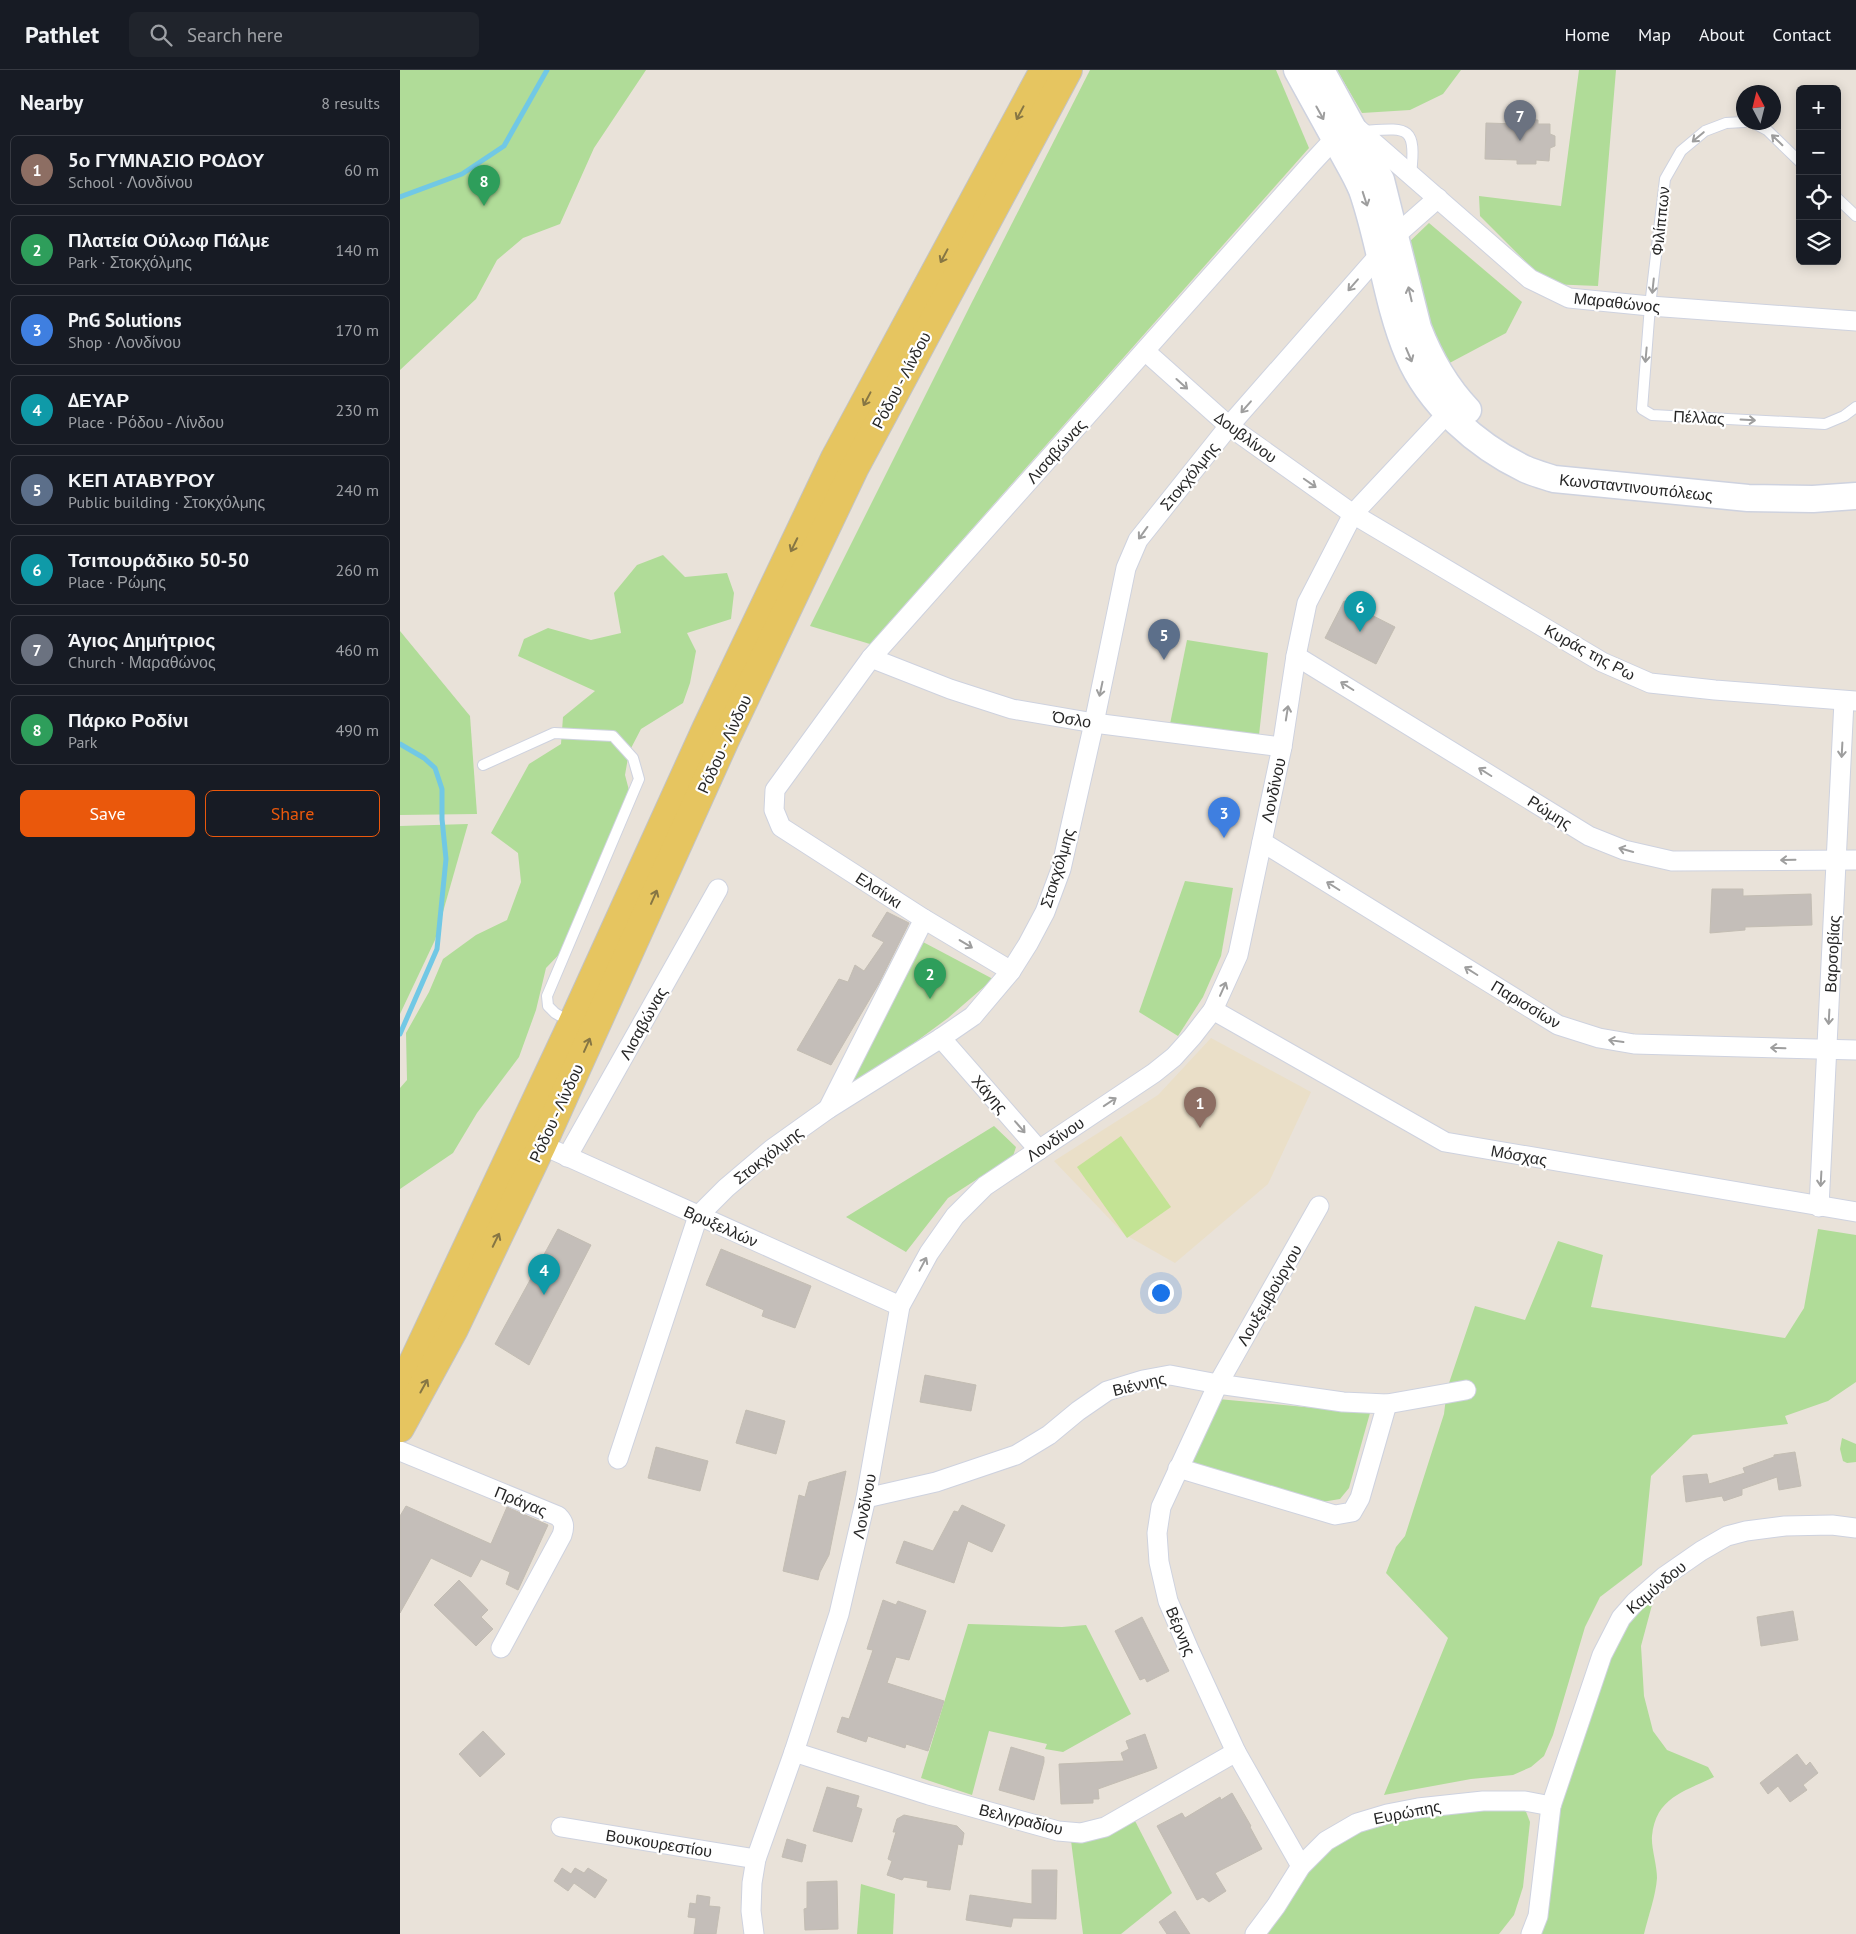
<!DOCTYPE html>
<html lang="en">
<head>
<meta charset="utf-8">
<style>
	body { margin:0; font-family:"PT Sans",sans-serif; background:#20242c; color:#f1f3f6 }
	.controls { position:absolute; right:15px; top:15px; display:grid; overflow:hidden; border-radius:8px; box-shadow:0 2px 12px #0003 }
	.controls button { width:45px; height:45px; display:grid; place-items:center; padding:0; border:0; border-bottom:1px solid #363941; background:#171b24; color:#f1f3f6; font:25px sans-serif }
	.compass { position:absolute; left:1336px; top:15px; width:45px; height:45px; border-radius:50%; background:#171b24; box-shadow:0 2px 12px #0003; rotate:353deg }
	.you { position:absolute; left:760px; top:1222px; width:18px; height:18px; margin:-12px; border:4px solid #fff; border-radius:50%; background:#1a73e8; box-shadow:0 0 0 8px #1a73e833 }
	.badge { display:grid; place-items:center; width:32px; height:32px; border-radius:50%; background:#ea580c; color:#fff; font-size:16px; font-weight:700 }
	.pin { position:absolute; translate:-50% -41px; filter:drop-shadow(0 1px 2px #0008) }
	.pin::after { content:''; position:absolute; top:26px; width:18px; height:15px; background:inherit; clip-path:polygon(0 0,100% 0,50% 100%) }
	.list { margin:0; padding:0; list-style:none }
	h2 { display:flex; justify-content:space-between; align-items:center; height:65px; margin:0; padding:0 20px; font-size:21px }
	h2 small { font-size:16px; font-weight:400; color:#9ea1a6 }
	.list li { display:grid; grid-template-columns:32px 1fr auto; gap:15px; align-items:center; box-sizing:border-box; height:70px; margin:0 10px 10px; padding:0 10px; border:1px solid #363941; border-radius:8px }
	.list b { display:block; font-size:19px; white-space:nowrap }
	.list p { margin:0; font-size:16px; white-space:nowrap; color:#9ea1a6 }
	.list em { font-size:16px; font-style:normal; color:#9ea1a6 }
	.actions { display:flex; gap:10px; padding:15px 20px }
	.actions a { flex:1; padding:11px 0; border:1px solid #ea580c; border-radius:8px; text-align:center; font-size:18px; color:#ea580c }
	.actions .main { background:#ea580c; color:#fff }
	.icon { flex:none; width:28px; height:28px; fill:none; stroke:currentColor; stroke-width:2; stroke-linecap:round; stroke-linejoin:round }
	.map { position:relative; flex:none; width:1456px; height:1864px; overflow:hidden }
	header { display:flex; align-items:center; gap:30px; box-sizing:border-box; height:70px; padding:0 25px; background:#171b24; border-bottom:1px solid #363941 }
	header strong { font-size:24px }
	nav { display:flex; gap:28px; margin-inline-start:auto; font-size:18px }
	.search { width:350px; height:45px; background:#20242c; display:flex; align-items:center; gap:12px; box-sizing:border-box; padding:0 18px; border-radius:8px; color:#9ea1a6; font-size:19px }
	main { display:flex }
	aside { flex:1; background:#171b24 }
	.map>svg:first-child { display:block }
	.education { fill:#eadfc8 }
	.green { fill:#b0dc98 }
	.pitch { fill:#c3e394 }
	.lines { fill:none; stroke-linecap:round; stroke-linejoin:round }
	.stream { stroke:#71c8e5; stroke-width:5 }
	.building { fill:#c4beb9; stroke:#c3bdb3 }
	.service-casing { stroke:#ced2df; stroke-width:12 }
	.minor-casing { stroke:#ced2df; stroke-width:21 }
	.secondary-casing { stroke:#ced2df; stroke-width:29 }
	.primary-casing { stroke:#c3c3c3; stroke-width:30 }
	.service { stroke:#fff; stroke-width:10 }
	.minor { stroke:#fff; stroke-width:19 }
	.secondary { stroke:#fff; stroke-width:26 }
	.primary { stroke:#e6c560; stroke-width:28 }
	.oneway { stroke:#867644 }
	.oneway2 { stroke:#9e9e9e }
	.labels { text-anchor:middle; stroke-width:4.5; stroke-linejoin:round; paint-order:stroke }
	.street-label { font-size:16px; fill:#272727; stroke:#fff }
</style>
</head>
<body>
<header>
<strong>Pathlet</strong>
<div class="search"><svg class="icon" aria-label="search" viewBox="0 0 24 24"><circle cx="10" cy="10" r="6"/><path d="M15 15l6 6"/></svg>Search here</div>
<nav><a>Home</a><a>Map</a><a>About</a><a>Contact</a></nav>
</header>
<main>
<aside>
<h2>Nearby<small>8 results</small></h2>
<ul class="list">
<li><span class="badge" style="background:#8d6e63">1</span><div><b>5ο ΓΥΜΝΑΣΙΟ ΡΟΔΟΥ</b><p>School · Λονδίνου</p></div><em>60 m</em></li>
<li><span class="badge" style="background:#2e9e5b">2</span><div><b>Πλατεία Ούλωφ Πάλμε</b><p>Park · Στοκχόλμης</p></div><em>140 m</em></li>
<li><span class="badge" style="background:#3f7fe0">3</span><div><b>PnG Solutions</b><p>Shop · Λονδίνου</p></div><em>170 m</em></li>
<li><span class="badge" style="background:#0f9aa8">4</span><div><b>ΔΕΥΑΡ</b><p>Place · Ρόδου - Λίνδου</p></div><em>230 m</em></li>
<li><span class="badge" style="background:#5c6f8a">5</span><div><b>ΚΕΠ ΑΤΑΒΥΡΟΥ</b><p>Public building · Στοκχόλμης</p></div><em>240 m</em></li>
<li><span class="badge" style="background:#0f9aa8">6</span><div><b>Τσιπουράδικο 50-50</b><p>Place · Ρώμης</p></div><em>260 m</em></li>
<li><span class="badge" style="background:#6b7280">7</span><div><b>Άγιος Δημήτριος</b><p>Church · Μαραθώνος</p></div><em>460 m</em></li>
<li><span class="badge" style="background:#2e9e5b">8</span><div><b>Πάρκο Ροδίνι</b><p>Park</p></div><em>490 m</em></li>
</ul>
<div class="actions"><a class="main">Save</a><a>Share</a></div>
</aside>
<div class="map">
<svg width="1456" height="1864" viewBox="0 0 1456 1864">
	<rect width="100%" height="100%" fill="#e9e2d9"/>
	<polygon class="education" points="811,968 911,1022 868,1114 775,1193 724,1164 654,1091 758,1025"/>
	<g class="green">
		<polygon points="0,0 246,0 194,78 160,154 123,168 97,190 76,229 0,300"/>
		<polygon points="690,0 876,0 909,78 470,574 410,556 571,234"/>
		<polygon points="937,0 1061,0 1043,24 1010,40 962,43"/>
		<polygon points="1179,0 1216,0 1198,216 1148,214 1080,146 1079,126 1161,136"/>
		<polygon points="1029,153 1122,232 1106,263 1042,297 1004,177"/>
		<polygon points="263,485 285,507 327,503 334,523 331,549 287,563 296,581 290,613 283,633 241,659 229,682 225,705 231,728 172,871 146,898 136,940 119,987 77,1043 53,1083 0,1119 0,1018 7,1010 6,963 29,922 43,889 76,865 107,850 121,812 118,783 91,763 129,694 161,674 163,647 195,621 118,586 124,569 148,558 191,570 221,563 214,523 237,495"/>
		<polygon points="0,561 70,646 77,744 0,745"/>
		<polygon points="787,570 868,583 859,665 770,654"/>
		<polygon points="68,754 35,870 0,944 0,756"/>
		<polygon points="785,811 833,818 821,886 803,927 778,966 739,942"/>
		<polygon points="523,872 593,909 548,948 453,1018 443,1011"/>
		<polygon points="594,1056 616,1077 613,1086 548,1128 506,1182 446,1147"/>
		<polygon points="1418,1159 1456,1165 1456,1312 1428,1331 1385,1346 1388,1354 1293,1365 1251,1406 1242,1495 1200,1527 1185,1557 1153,1665 1144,1686 1131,1697 1113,1705 1071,1709 984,1725 1048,1568 986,1503 996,1477 1005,1466 1044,1344 1047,1319 1075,1236 1125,1250 1158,1171 1203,1185 1191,1237 1385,1268 1404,1238"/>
		<polygon points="818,1329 970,1343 949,1418 940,1429 922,1432 785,1392"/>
		<polygon points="1442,1368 1456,1374 1456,1392 1447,1393 1443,1391 1440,1379"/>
		<path d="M1256,1520L1241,1576L1244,1626L1253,1661L1267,1680L1308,1697L1314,1707C1284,1722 1256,1727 1252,1766C1251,1777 1257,1795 1257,1808C1256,1825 1248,1847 1244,1864H1135L1162,1701L1195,1593Z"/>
		<polygon points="568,1554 662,1557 686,1555 731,1644 663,1682 645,1679 647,1674 589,1661 572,1725 521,1708"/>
		<polygon points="1123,1734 1130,1752 1123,1817 1114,1845 1099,1864 859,1864 916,1785 977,1745"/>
		<polygon points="732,1745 772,1823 721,1864 683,1864 670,1763"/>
		<polygon points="461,1814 495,1824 493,1864 457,1864"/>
	</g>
	<polygon class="pitch" points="721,1066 771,1137 727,1168 677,1097"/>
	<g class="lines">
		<g class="stream">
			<polyline points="0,127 62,104 104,76 147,0"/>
			<polyline points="0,674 24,688 35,698 42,719 42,749 46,789 37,879 0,964"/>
		</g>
	</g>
	<g class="building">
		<polygon points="1119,49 1138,50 1138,54 1150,54 1150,64 1155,66 1155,76 1150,78 1149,91 1136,90 1136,94 1117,94 1117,90 1085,89 1086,53 1118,54"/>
		<polygon points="944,531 995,557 976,594 925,568"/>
		<polygon points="1312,819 1343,819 1343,826 1411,824 1412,855 1345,857 1345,860 1310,863"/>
		<polygon points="487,842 509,853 478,915 431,995 397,980 439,909 448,912 455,895 464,901 484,872 472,866"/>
		<polygon points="158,1159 191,1175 129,1295 95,1274"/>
		<polygon points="321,1179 411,1216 395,1258 362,1246 364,1240 306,1215"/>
		<polygon points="525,1305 576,1315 571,1341 520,1332"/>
		<polygon points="346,1340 385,1351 376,1384 336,1373"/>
		<polygon points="256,1377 308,1391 300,1421 248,1408"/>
		<polygon points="1395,1382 1401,1416 1379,1420 1377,1407 1342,1419 1342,1425 1324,1431 1322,1426 1286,1432 1283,1406 1307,1404 1309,1414 1345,1403 1343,1398 1374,1387 1374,1385"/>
		<polygon points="446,1401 429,1485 420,1502 418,1510 383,1501 399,1425 405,1427 409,1412"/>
		<polygon points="562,1435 605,1455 592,1482 568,1471 554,1513 496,1493 504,1471 533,1481 554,1441 558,1442"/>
		<polygon points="6,1436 91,1474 107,1437 148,1455 118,1520 106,1514 110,1502 81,1489 71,1507 31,1488 0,1543 0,1446"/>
		<polygon points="59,1510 88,1540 81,1547 93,1559 76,1576 34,1535"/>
		<polygon points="483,1530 496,1535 498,1531 526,1541 509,1590 496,1587 487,1613 544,1631 528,1681 506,1674 505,1678 468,1666 466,1672 437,1662 442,1647 449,1649 473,1580 467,1579"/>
		<polygon points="1393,1541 1398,1570 1361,1576 1357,1547"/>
		<polygon points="742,1547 769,1601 747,1612 745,1608 740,1610 715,1561"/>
		<polygon points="83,1661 105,1684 80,1707 59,1684"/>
		<polygon points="745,1664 757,1698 698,1719 699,1729 693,1729 693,1733 661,1734 659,1694 724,1691 721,1683 729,1679 726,1671"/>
		<polygon points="611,1677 644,1687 644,1692 634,1730 599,1720"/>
		<polygon points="1397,1684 1406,1696 1410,1692 1418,1703 1403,1715 1407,1720 1390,1732 1378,1716 1368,1724 1360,1713"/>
		<polygon points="427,1717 459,1726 456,1737 462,1739 452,1772 413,1761"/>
		<polygon points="832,1723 851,1756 850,1757 862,1779 815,1803 826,1821 809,1832 803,1827 797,1830 757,1756 782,1743 785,1748 820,1727 821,1730"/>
		<polygon points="504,1745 557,1756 564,1763 562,1775 558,1774 550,1820 527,1817 528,1811 504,1807 502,1810 487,1805 492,1791 488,1789 496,1762 493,1762 497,1749"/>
		<polygon points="387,1769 406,1775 402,1792 382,1787"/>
		<polygon points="162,1798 171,1804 175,1798 184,1803 188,1798 207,1810 195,1828 174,1813 168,1821 154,1811"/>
		<polygon points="632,1800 657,1800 656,1849 613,1848 611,1857 566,1850 570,1825 632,1834"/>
		<polygon points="437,1811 438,1859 405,1860 404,1839 407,1838 407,1812"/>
		<polygon points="297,1825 310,1827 309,1836 320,1837 316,1864 294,1864 296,1848 288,1847 290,1833 296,1834"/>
		<polygon points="775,1841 790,1864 767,1864 759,1852"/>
	</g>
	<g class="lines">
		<g class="service-casing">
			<g id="service">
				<polyline points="1344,52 1326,53 1305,61 1281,81 1265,109 1250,236 1242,339 1252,345 1425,354 1444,346 1456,337"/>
				<polyline points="1352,52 1367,60 1400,92"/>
				<path d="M962,61C1007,58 1017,54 1011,104"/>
				<polyline points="1437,128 1456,146"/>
				<polyline points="83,695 154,663 213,666 233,688 239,709 147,926 148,936 155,943 172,953"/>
			</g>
		</g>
		<g class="minor-casing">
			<g id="minor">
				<polyline points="745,281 829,356 953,444 1202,592 1250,613 1315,620 1456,631"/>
				<polyline points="896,586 1189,766 1224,780 1272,791 1456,790"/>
				<polyline points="471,588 550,619 612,639 694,653 882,677"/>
				<polyline points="862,772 1158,955 1199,968 1234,974 1456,980"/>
				<polyline points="611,901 524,849 381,757 374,740 375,720 471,588 911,94 950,52 1130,209 1169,228 1250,236 1456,251"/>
				<polyline points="813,940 1045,1072 1456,1142"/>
				<polyline points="541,968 639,1080"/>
				<polyline points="428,1039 524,849"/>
				<polyline points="142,1075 500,1236"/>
				<polyline points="167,1087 318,819"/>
				<polyline points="1419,1137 1444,631"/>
				<path d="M0,1381L158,1446C164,1452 165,1456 162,1465L101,1578"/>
				<polyline points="218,1389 298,1146 326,1118 372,1079 428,1039 541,968 573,946 611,901 628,874 645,842 661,799 694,653 726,498 738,470 829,356 980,184 996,165 1038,128"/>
				<polyline points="778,1398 935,1445 952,1442 960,1428 987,1334"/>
				<polyline points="466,1428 536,1412 616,1385 649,1365 678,1341 707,1321 743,1310 770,1305 818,1314 943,1332 987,1334 1066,1320"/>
				<polyline points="394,1682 529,1725 658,1761 681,1763 705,1757 836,1682"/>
				<polyline points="161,1757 356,1789"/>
				<polyline points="901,1796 836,1682 790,1582 768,1531 759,1492 757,1463 761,1437 818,1314 919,1136"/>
				<polyline points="354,1864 351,1841 352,1813 356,1789 394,1682 439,1544 466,1428 500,1236 529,1183 555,1146 585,1116 754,1003 774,987 792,967 813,940 838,885 882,677 896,586 907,533 953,444 1057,333"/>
				<polyline points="855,1864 876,1836 901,1796 926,1771 957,1753 987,1744 1018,1738 1083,1731 1125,1731 1151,1736"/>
				<polyline points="1131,1864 1138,1846 1151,1736 1202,1585 1221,1548 1235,1532 1265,1506 1301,1481 1327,1466 1346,1461 1385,1456 1432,1455 1456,1458"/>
			</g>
		</g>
		<g class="secondary-casing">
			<g id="secondary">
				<path d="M897,0C911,25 925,51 939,76C947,91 956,105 962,120C981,174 986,232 1008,284C1029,334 1077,376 1125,399C1134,403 1145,406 1154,409L1348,428L1413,429L1456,426"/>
				<path d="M921,0L981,110L1018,258C1030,289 1045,316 1068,340"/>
			</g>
		</g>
		<g class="primary-casing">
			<g id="primary">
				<polyline points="0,1318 8,1303 172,954 306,659 435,388 644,0"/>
				<polyline points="0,1358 54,1259 142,1075 325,670 454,399 668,0"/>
			</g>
		</g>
		<use href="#service" class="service"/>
		<use href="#minor" class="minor"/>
		<use href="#secondary" class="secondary"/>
		<use href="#primary" class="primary"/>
	</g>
	<defs><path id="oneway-shaft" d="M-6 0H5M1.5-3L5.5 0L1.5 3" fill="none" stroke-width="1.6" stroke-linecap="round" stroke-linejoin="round" transform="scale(1.25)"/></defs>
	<g class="oneway">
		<use href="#oneway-shaft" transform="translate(620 43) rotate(118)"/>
		<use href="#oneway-shaft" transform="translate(544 186) rotate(118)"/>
		<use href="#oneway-shaft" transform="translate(467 329) rotate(118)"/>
		<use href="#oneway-shaft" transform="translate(394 475) rotate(116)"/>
		<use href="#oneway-shaft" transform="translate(254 827) rotate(-66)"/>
		<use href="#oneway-shaft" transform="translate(187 975) rotate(-66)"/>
		<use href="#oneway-shaft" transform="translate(96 1170) rotate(-64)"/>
		<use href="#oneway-shaft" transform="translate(24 1316) rotate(-61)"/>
	</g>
	<g class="oneway2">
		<use href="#oneway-shaft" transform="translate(920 43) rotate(61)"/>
		<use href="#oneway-shaft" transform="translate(1298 67) rotate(140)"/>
		<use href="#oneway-shaft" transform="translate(1377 70) rotate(-136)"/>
		<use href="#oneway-shaft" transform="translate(965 129) rotate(72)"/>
		<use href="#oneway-shaft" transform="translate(953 215) rotate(131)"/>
		<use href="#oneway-shaft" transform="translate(1253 216) rotate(96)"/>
		<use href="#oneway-shaft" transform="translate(1010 224) rotate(-103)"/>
		<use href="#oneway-shaft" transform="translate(1009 285) rotate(67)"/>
		<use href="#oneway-shaft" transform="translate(1246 285) rotate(95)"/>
		<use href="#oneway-shaft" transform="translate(782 314) rotate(42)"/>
		<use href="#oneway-shaft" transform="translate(846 337) rotate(131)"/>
		<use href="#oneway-shaft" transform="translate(1348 350) rotate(3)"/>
		<use href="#oneway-shaft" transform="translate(910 413) rotate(35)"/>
		<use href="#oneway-shaft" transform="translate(743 463) rotate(126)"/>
		<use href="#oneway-shaft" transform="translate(947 616) rotate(-148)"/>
		<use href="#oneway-shaft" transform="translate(701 619) rotate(102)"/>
		<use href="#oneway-shaft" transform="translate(887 643) rotate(-81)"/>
		<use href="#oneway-shaft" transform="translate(1442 680) rotate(93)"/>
		<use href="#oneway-shaft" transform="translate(1085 702) rotate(-148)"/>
		<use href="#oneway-shaft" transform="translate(1226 780) rotate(-164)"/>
		<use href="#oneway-shaft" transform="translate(1388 790) rotate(179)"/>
		<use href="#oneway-shaft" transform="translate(933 816) rotate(-148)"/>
		<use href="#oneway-shaft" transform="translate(566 874) rotate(31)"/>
		<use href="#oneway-shaft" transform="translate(1071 901) rotate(-148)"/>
		<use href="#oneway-shaft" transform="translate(823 919) rotate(-66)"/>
		<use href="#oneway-shaft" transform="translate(1429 947) rotate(93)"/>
		<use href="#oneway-shaft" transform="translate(1216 971) rotate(-172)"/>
		<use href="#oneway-shaft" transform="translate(1378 978) rotate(-178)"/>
		<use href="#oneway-shaft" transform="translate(710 1032) rotate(-34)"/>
		<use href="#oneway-shaft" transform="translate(620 1057) rotate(49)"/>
		<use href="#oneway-shaft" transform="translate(1421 1109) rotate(93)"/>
		<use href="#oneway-shaft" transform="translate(523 1194) rotate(-62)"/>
	</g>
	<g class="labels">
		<g class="street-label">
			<text transform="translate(1260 151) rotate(-84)" y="6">Φιλίππων</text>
			<text transform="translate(1217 232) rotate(6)" y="6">Μαραθώνος</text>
			<text transform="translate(501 310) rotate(-62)" y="6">Ρόδου - Λίνδου</text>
			<text transform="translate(1299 347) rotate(3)" y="6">Πέλλας</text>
			<text transform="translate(846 367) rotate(37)" y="6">Δουβλίνου</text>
			<text transform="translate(656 381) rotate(-48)" y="6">Λισαβώνας</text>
			<text transform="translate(789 406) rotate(-51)" y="6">Στοκχόλμης</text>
			<text transform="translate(1236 417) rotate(6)" y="6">Κωνσταντινουπόλεως</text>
			<text transform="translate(1190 582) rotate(28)" y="6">Κυράς της Ρω</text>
			<text transform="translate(672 649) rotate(9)" y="6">Όσλο</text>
			<text transform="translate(324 674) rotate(-65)" y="6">Ρόδου - Λίνδου</text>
			<text transform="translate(873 720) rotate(-78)" y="6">Λονδίνου</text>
			<text transform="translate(1150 742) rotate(32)" y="6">Ρώμης</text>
			<text transform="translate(657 798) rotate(-73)" y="6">Στοκχόλμης</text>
			<text transform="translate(479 820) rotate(33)" y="6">Ελσίνκι</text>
			<text transform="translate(1432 884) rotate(-87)" y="6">Βαρσοβίας</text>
			<text transform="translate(1126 934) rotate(31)" y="6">Παρισσίων</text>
			<text transform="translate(243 953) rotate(-61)" y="6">Λισαβώνας</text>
			<text transform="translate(590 1024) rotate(49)" y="6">Χάγης</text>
			<text transform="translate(156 1043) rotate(-65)" y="6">Ρόδου - Λίνδου</text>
			<text transform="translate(655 1069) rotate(-34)" y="6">Λονδίνου</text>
			<text transform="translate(368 1085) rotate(-38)" y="6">Στοκχόλμης</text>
			<text transform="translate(1119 1085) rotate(10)" y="6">Μόσχας</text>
			<text transform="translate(321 1156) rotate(24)" y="6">Βρυξελλών</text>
			<text transform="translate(869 1225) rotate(-60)" y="6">Λουξεμβούργου</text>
			<text transform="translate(739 1314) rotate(-14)" y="6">Βιέννης</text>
			<text transform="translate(121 1431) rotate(22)" y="6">Πράγας</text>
			<text transform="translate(464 1436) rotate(-79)" y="6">Λονδίνου</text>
			<text transform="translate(1256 1517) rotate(-40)" y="6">Καμύνδου</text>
			<text transform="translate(781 1561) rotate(67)" y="6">Βέρνης</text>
			<text transform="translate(1007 1742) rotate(-11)" y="6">Ευρώπης</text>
			<text transform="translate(621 1749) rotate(14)" y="6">Βελιγραδίου</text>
			<text transform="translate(259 1773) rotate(9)" y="6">Βουκουρεστίου</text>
		</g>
	</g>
</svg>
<div class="controls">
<button>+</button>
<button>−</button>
<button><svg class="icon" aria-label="locate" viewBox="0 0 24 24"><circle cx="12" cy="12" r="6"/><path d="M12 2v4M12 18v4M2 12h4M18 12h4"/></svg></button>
<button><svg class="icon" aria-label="layers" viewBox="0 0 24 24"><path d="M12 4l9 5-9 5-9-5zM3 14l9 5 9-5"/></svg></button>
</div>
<svg class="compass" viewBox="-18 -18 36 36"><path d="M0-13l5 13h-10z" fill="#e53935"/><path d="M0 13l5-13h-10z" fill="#9ea1a6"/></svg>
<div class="you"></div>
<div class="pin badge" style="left:800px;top:1058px;background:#8d6e63">1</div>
<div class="pin badge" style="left:530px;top:929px;background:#2e9e5b">2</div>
<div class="pin badge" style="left:824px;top:768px;background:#3f7fe0">3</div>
<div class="pin badge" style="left:144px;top:1225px;background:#0f9aa8">4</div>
<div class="pin badge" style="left:764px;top:590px;background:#5c6f8a">5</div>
<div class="pin badge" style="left:960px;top:562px;background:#0f9aa8">6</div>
<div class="pin badge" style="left:1120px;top:71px;background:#6b7280">7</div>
<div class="pin badge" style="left:84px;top:136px;background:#2e9e5b">8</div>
</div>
</main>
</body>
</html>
